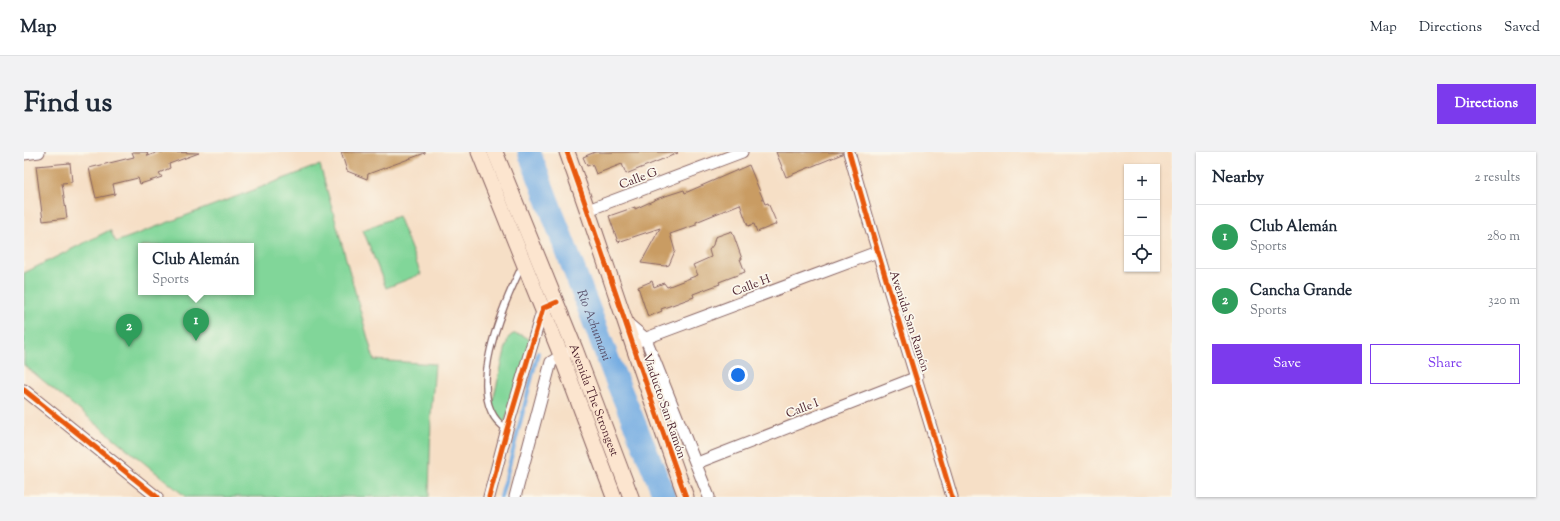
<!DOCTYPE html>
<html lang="en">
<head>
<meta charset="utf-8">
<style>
	body { margin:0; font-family:"Sorts Mill Goudy",serif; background:#f2f2f3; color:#1f2937 }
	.controls { position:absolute; right:12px; top:12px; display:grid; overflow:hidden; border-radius:0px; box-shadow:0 1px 3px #0004 }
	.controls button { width:36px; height:36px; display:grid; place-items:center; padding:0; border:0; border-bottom:1px solid #e0e1e3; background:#fff; color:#1f2937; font:20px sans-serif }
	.you { position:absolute; left:714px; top:223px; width:14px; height:14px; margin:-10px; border:3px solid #fff; border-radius:50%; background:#1a73e8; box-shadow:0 0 0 6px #1a73e833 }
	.badge { display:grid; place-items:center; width:26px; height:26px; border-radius:50%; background:#7c3aed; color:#fff; font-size:13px; font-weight:700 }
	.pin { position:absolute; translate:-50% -33px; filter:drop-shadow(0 1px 2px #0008) }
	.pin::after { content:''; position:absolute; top:21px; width:14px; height:12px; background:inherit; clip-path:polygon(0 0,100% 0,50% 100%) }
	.popup { position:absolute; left:114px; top:91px; width:116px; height:52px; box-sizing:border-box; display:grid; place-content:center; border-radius:0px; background:#fff; filter:drop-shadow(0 1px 3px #0005); font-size:13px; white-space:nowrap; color:#747a83 }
	.popup b { font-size:15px; color:#1f2937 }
	.popup::after { content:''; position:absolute; left:50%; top:100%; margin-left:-8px; border:8px solid transparent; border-top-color:#fff }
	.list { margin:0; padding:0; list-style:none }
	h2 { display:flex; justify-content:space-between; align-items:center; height:52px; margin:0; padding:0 16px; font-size:17px }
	h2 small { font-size:13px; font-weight:400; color:#747a83 }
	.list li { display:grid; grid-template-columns:26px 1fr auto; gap:12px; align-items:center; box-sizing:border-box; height:64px; padding:0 16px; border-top:1px solid #e0e1e3 }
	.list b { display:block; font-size:15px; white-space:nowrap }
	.list p { margin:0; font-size:13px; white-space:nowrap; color:#747a83 }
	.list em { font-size:13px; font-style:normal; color:#747a83 }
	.actions { display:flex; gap:8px; padding:12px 16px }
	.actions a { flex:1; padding:9px 0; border:1px solid #7c3aed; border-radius:0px; text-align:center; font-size:14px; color:#7c3aed }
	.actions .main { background:#7c3aed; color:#fff }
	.icon { flex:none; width:22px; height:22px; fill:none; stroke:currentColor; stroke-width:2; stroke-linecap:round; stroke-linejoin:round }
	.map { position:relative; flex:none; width:1148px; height:345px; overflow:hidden; border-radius:0px }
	header { display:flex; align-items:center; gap:24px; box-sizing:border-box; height:56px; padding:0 20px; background:#fff; border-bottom:1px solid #e0e1e3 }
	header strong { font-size:19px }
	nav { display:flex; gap:22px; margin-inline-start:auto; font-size:14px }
	.intro { display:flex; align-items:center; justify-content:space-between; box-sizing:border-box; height:96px; padding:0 24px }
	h1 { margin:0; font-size:28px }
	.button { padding:10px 18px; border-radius:0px; background:#7c3aed; color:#fff; font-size:14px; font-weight:700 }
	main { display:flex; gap:24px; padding:0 24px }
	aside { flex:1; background:#fff; border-radius:0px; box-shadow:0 1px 3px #0004 }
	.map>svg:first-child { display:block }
	.green { fill:#81d699; stroke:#667a62; fill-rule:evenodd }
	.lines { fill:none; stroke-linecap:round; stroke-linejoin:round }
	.stream { stroke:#73ace2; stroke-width:4 }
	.river { stroke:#73ace2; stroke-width:23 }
	.building { fill:#c99c63 }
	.lane-casing { stroke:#866261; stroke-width:8 }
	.street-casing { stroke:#866261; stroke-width:13 }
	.secondary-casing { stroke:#866261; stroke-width:17 }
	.lane { stroke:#fff; stroke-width:5.5 }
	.street { stroke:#fff; stroke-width:11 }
	.secondary { stroke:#fce5cf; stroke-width:15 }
	.cycleway-casing { stroke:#fbf7ec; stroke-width:8 }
	.cycleway { stroke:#e8590c; stroke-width:5 }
	.labels { text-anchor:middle; stroke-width:3.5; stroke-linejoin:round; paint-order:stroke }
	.street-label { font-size:12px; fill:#4a1f2b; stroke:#fbf7ec }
	.water-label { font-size:13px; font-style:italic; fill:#58506b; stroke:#fbf7ec }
</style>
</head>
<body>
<header>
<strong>Map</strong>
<nav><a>Map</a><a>Directions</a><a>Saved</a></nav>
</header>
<div class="intro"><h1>Find us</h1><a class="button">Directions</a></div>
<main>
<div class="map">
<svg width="1148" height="345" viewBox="0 0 1148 345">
	<rect width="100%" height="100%" fill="#fbf7ec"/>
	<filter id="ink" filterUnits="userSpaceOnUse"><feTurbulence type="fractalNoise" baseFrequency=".025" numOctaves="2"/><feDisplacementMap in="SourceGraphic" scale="8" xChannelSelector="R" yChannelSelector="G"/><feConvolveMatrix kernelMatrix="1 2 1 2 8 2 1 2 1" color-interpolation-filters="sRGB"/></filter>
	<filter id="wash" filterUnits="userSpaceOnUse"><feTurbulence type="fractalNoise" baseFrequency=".012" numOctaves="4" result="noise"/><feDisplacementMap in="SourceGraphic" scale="16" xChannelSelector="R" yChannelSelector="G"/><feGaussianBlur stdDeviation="0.9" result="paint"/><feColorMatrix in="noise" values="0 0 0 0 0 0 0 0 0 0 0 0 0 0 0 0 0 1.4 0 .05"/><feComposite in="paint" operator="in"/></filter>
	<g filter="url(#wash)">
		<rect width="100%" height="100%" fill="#f6dfc6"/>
		<g class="green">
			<path d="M296,13L350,208L411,212L407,263L405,345H162L0,213V121L86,78L92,90ZM117,94H227V140H117Z"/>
			<polygon points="374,64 397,122 362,136 339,78"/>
			<path d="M489,182C499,182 503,184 508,193L480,272H474L467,257L484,186Z"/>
		</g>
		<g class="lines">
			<polyline class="stream" points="477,345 514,201"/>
			<path class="river" id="s1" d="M505,0L589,220L641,345"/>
		</g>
		<g id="blocks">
			<g class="building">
				<polygon points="108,0 123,0 124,4 134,0 175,1 145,12 146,16 135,21 138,25 116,32 114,26 89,32 91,42 72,46 65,16 110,5"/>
				<polygon points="317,0 401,0 401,1 344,22 343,27 323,19"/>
				<polygon points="571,0 653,0 654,1 602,22 598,12 572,22 568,12 563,14 559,5"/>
				<polygon points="752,0 818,0 818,2 762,25"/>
				<polygon points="46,11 48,30 38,31 43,66 19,69 12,14"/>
				<polygon points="725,13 741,52 744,51 753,72 733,80 730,72 724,74 716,52 672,70 672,73 646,82 651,99 645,113 641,114 617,111 636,76 594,90 585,64 611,55 611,57 635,46 660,38 661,41"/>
				<polygon points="708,79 718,107 716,107 721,120 695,130 696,132 669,142 670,145 637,157 638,159 624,165 614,135 628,129 630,135 640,131 643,135 674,123 669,113 687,105 685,98 689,93 691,85"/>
			</g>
		</g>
	</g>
	<g filter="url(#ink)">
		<use href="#blocks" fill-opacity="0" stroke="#866261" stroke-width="1"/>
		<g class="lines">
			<g class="lane-casing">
				<path id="lane" d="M483,277C436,249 480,151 498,114"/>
			</g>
			<g class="street-casing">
				<g id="street">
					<path d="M825,0C857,116 894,230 928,345"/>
					<polyline points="0,2 15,0"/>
					<polyline points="564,58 718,0"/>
					<polyline points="602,170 622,187 685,345"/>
					<polyline points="609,191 853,100"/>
					<polyline points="0,238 133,345"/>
					<polyline points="673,311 893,225"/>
					<polyline points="465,345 483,277 519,156"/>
					<polyline points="491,345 527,210 542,201"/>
				</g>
			</g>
			<g class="secondary-casing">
				<g id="secondary">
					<polyline points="455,0 537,203 590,345"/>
					<path id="s2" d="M471,0L551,197L607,345"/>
					<path d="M543,0C584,114 620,231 662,345"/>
				</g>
			</g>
			<use href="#lane" class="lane"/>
			<use href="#street" class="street"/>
			<use href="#secondary" class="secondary"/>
			<g class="cycleway-casing">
				<g id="cycleway">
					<path d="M543,0C584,114 620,231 662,345"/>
					<path d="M825,0C857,116 894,230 928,345"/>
					<polyline points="0,238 133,345"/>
					<polyline points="465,345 483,277 519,156 533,150"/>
				</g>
			</g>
			<use href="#cycleway" class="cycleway"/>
		</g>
	</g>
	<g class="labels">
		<g class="street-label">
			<text transform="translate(614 26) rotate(-21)" y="4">Calle G</text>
			<text transform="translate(727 133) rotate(-21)" y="4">Calle H</text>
			<text transform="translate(886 169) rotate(72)" y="4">Avenida San Ramón</text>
			<text dy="4" stroke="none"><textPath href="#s2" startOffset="267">Avenida The Strongest</textPath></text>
			<text transform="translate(641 254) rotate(71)" y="4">Viaducto San Ramón</text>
			<text transform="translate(778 256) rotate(-21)" y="4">Calle I</text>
		</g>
		<g class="water-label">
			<text dy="5" stroke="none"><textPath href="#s1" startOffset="185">Río Achumani</textPath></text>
		</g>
	</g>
</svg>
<div class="controls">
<button>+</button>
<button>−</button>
<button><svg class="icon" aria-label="locate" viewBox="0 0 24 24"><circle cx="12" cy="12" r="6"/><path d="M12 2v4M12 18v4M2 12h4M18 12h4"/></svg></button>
</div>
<div class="you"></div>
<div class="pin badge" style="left:172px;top:189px;background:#2e9e5b">1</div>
<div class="popup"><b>Club Alemán</b>Sports</div>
<div class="pin badge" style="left:105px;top:195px;background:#2e9e5b">2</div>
</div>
<aside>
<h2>Nearby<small>2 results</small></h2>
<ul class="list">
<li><span class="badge" style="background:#2e9e5b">1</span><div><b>Club Alemán</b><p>Sports</p></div><em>280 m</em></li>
<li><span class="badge" style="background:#2e9e5b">2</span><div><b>Cancha Grande</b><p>Sports</p></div><em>320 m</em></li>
</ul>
<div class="actions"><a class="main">Save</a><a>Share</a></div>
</aside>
</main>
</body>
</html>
